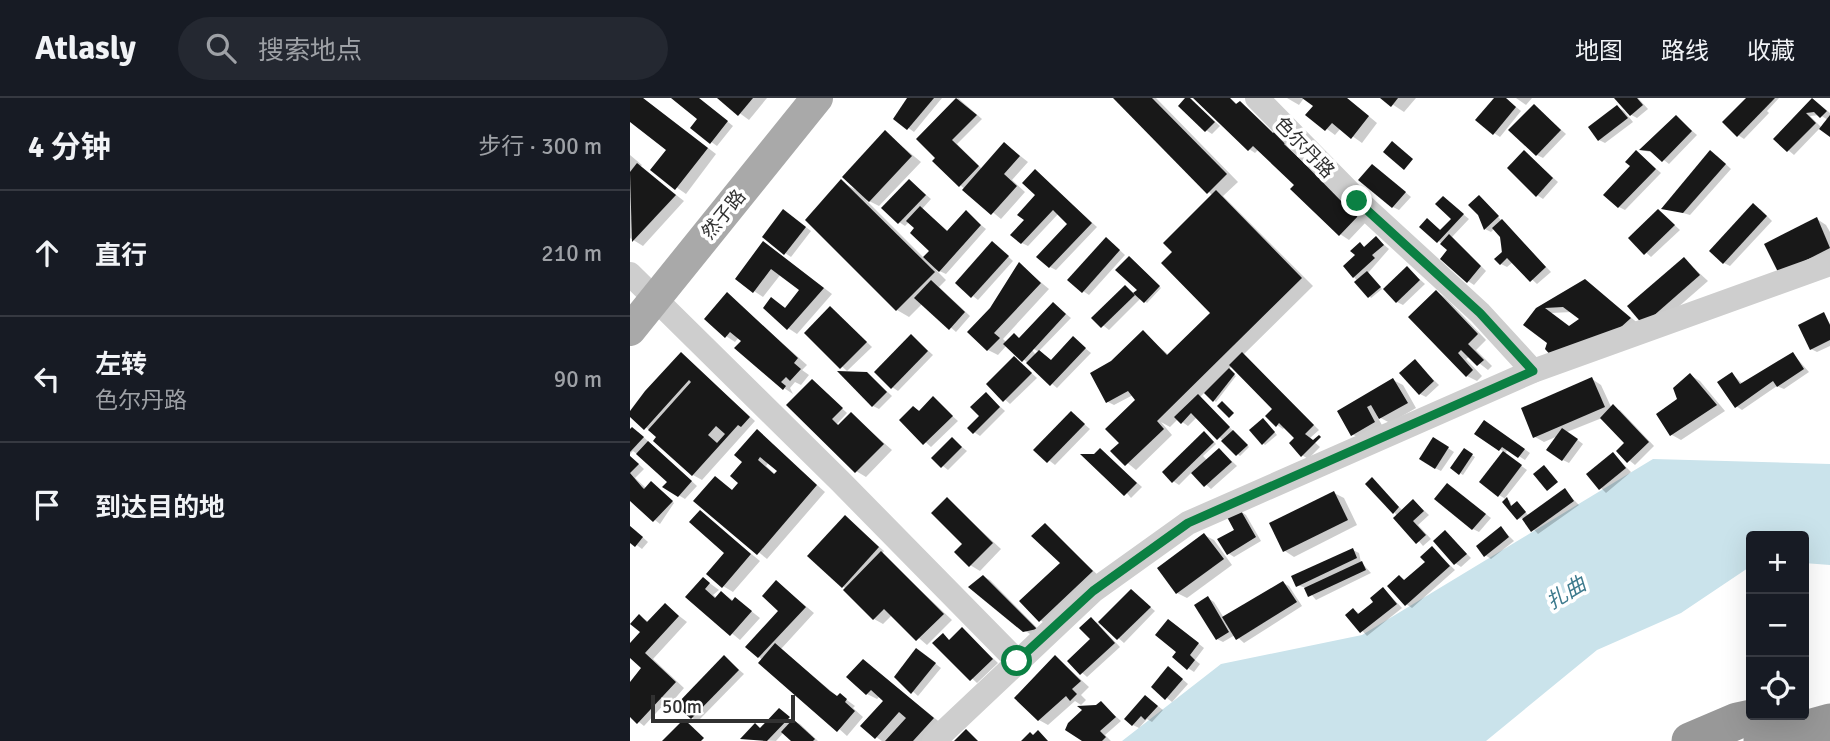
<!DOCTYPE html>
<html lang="zh">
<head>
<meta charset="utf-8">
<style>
	body { margin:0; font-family:Signika,"Noto Sans SC",sans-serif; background:#242831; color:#f1f3f6 }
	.controls { position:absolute; right:21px; bottom:21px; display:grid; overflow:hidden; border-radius:7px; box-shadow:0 7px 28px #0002 }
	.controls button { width:63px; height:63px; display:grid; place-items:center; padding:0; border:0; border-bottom:2px solid #363941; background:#171b24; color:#f1f3f6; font:35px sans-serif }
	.scale { position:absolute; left:21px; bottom:18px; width:144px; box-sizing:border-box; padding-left:7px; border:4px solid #313131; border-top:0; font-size:19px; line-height:24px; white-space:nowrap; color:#313131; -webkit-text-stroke:5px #fff; paint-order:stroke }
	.stop { position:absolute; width:21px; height:21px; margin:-16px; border:5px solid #0b8043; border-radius:50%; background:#fff }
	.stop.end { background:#0b8043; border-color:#fff; box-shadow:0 2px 7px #0008 }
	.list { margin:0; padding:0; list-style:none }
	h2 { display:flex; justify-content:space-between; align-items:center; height:91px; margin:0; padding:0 28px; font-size:30px }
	h2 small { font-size:23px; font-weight:400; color:#9ea1a6 }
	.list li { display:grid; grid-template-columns:46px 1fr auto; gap:21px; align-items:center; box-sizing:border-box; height:126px; padding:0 28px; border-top:2px solid #363941 }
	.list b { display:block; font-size:26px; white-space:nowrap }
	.list p { margin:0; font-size:23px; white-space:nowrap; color:#9ea1a6 }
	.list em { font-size:23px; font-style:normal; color:#9ea1a6 }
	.icon { flex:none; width:38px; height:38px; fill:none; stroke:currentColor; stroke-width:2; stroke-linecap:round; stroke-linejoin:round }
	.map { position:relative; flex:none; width:1200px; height:643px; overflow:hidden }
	header { display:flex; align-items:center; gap:42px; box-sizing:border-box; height:98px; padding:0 35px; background:#171b24; border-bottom:2px solid #363941 }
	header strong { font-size:33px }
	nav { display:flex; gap:38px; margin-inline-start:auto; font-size:24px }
	.search { width:490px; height:63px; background:#242831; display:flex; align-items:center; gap:18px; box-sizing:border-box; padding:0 24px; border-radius:38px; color:#9ea1a6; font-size:26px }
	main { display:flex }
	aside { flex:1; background:#171b24 }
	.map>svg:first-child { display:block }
	.water { fill:#cae3eb }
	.shadow { fill:#0003; fill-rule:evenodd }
	.building { fill:#181818; fill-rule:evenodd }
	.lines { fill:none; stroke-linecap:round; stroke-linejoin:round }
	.minor { stroke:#cecece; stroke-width:24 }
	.major { stroke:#a9a9a9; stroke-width:32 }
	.highway { stroke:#989898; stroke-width:37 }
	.route { stroke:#0b8043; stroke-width:9 }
	.labels { text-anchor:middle; stroke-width:7; stroke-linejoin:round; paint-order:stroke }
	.street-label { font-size:19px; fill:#313131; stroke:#fff }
	.water-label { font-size:21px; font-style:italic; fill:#3d7a8d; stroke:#fff }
</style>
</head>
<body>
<header>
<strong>Atlasly</strong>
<div class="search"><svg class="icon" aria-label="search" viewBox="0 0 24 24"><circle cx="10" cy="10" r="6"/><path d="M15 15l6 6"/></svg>搜索地点</div>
<nav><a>地图</a><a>路线</a><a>收藏</a></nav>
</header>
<main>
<aside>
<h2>4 分钟<small>步行 · 300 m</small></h2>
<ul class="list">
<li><svg class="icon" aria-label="ahead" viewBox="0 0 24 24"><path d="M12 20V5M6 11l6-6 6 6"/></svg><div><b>直行</b></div><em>210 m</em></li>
<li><svg class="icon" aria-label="left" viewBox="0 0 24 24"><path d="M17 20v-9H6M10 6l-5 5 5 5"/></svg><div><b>左转</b><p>色尔丹路</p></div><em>90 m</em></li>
<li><svg class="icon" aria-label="arrive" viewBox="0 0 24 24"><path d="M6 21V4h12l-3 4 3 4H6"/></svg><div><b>到达目的地</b></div></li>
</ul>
</aside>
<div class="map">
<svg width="1200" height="643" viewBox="0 0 1200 643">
	<rect width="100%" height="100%" fill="#fff"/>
	<polygon class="water" points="1023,361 1200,366 1200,467 1174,465 1174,438 1121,438 1121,468 1051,515 967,552 856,643 492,643 591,566 732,537"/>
	<g class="shadow">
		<polygon points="0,0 13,0 86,56 56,96 22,72 38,51 0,22"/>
		<polygon points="43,0 68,0 103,28 87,48 62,30 70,21"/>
		<polygon points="89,0 137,0 119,22"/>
		<polygon points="280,0 312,0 284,34 266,21"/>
		<polygon points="328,0 352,21 327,46 352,71 375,46 398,64 382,82 395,94 371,121 330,87 289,41"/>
		<polygon points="485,0 526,0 608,84 593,98 683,188 613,257 689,332 680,340 690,349 678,361 672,357 666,340 655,329 653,331 647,327 645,311 602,268 598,272 606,278 586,304 575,294 570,299 619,349 610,358 567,319 558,328 548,321 540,329 531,324 542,337 506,372 483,353 491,345 512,308 503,297 484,307 478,304 481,265 513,235 540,258 583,215 545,154 583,98"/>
		<polygon points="558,0 590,28 582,36 576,32"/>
		<polygon points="566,0 600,0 608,7 616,9 645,36 661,47 659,50 737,123 719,142 710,136 667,86 629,51 625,55 619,51"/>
		<polygon points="657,0 674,0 669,7"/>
		<polygon points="675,0 717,0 747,25 732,45 711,30 705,37 678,17 685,8"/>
		<polygon points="753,0 786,0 774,14"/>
		<polygon points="866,0 875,0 891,13 870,39 864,35"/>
		<polygon points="886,0 902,0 896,7"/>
		<polygon points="986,0 1008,0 1018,11 1007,20 994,13 1003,24 975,45 969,42 987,9 998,15"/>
		<polygon points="1118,0 1149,0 1137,13 1139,15 1114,41 1108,37"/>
		<path d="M1183,1L1200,15V37L1190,30L1164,57L1145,41ZM1190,17L1198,22L1192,30L1180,18Z"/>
		<polygon points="904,8 936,36 913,60 907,57"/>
		<polygon points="1046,19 1067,37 1039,66 1025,55 1011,52"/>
		<polygon points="255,34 291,64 249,108 235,101 294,160 301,153 286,130 279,124 275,128 269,124 280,83 301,101 292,111 319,134 336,115 356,131 316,176 305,171 316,182 309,189 340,218 326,234 293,205 279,219 267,212 212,84 226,92"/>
		<polygon points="894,54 928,84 913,101 907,97"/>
		<polygon points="1007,54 1031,75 995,112 989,109"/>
		<polygon points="0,57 12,67 10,69 54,103 13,148 0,140"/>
		<polygon points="1087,58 1101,71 1060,117 1039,111"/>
		<polygon points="748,71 781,99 769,112 763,109"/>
		<polygon points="405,73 467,129 426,172 420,169 440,125 429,115 398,148 392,145 396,122 408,97"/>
		<polygon points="849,99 921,174 907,186 883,164 877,169 871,166 872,138 865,130 861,134 855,131 849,116"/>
		<polygon points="813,100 839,121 822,139 856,173 844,187 838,183 820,152 791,129 797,122 812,133 823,120"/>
		<polygon points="1130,111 1142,123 1100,168 1094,165 1082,153"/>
		<polygon points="1029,113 1050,132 1021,159 1000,140"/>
		<polygon points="160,117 181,133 161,159 155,155"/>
		<polygon points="1187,121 1196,127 1200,134 1200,160 1160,180"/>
		<polygon points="746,140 759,151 738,175 752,191 741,200 724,179 730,146 736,150"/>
		<polygon points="482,145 495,157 459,197 453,193"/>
		<polygon points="368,149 383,163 348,202 343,198"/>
		<polygon points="143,151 202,196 167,236 158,230 142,201 157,211 172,191 151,176 133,199 124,193"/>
		<polygon points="1054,161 1078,183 1023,231 1014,225"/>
		<polygon points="505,164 531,190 517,205 511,200 479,232 464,220 495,189 505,196 509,192"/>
		<path d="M389,166L419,191L373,241L377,245L390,242L424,206L441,220L409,253L422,263L444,241L461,255L427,290L377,247L368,257L358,252L361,211ZM399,248L409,254L406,257Z"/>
		<polygon points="777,170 795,186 773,207 767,204"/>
		<path d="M955,183L1009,226L919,245L907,212ZM942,214L952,221L940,229L921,215Z"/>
		<polygon points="807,194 816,200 856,242 846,252 862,268 858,272 840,258 836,261 852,278 847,283 837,278 780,219"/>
		<polygon points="97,196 177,267 172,272 179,277 171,287 165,284 160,290 163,296 154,290 109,239 105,244 96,238"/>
		<polygon points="201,210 242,249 217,273 176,235"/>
		<polygon points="1194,216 1200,226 1200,248 1187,254 1181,251"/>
		<polygon points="282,238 303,257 268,293 262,289"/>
		<polygon points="51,256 125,323 72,382 63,377 28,339 0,317"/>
		<polygon points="1163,256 1179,274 1154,291 1147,288 1112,312 1106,308 1102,276 1113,286"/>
		<polygon points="385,260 407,280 380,306 358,286"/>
		<polygon points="785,264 809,287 796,299 790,296"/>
		<polygon points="237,275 262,298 249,311 243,308"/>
		<polygon points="1060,277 1070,283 1095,313 1051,342 1042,337 1028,317 1049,301"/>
		<polygon points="962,281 971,287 982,311 990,312 1024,348 1005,367 988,353 996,345 972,320 937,334 953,346 939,365 933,362 928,338 914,344 905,339"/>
		<polygon points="763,282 773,287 786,310 760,325 747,318 753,329 732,342 722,336 709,314"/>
		<polygon points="182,283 217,315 207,326 210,328 221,316 262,352 236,379 226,373"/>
		<polygon points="356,296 375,313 350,338 344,334"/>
		<polygon points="303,301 328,323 301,349 271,322 284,310 290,313"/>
		<polygon points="441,315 460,331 425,367 406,352"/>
		<polygon points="635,323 647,337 635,347 633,345"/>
		<polygon points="861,328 900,355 895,362 878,351 875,356 897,372 875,400 880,403 882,409 887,405 899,418 935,393 949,407 908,436 893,420 888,421 877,402 869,397 874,354 847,335"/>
		<polygon points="0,334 8,334 67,388 55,401 35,389 40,384 7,356 3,353 0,356"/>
		<path d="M127,334L195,394L137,461L66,403L85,380L103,393L110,385L114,364ZM139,364L149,373L146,377L136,368Z"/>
		<polygon points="577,336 586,346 573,358 578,363 590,352 607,368 581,391 562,374 549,387 543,383"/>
		<polygon points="322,341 337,353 318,372 303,360"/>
		<polygon points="804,341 824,354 811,373 805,370"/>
		<polygon points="470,352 512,389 501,400 464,357"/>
		<polygon points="834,352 845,359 833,377 822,370"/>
		<polygon points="983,356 1001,374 976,395 958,377"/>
		<polygon points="0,358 14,371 5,380 17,391 24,387 44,405 30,426 0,402"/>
		<polygon points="744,383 773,413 784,403 799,417 788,427 801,441 793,448 764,414"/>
		<polygon points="818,387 861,420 849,434 843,431"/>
		<polygon points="704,395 714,400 727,427 664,459 655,453 641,426"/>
		<polygon points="317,401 371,451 350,473 340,467"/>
		<polygon points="610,413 616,417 631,443 604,459 598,455"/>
		<polygon points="70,414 130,463 103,494 93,488 97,455"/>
		<polygon points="215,419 254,453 252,456 322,522 297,547 262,517 253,526 244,521 213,488"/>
		<polygon points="415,427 471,480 419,528 410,522 432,465"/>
		<polygon points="0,428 18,444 12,451 0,442"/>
		<polygon points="871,430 884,443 861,461 855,457"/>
		<polygon points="815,434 841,460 831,469 825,465"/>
		<polygon points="574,437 584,442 602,467 557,500 547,495"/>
		<polygon points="802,450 825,472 782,510 776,506 769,479 776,483 797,464"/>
		<polygon points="723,452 729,455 731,464 741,475 686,502 676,490 667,487"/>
		<polygon points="354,479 360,482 411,534 400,536 394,532"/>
		<polygon points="74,481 89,492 83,497 87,500 92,495 104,503 106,501 130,520 110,542 58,499"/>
		<polygon points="147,484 184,515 151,551 208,599 210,597 225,608 223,610 233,619 217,638 118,549 151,513"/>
		<polygon points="653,485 659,488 672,508 614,545 605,537 593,544 587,541 578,500 584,504 594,520"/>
		<polygon points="754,491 772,510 737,538 718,517 724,512 730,516 745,504"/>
		<polygon points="501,493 525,513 494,545 471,525 469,527 490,549 457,579 439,563 462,541 461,521 469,526"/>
		<polygon points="35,507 57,524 23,561 54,590 42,604 38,602 14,628 0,617 0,586 13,570 0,557 0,548 12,534 9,518 19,524"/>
		<polygon points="544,526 574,550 565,562 570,566 564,574 558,570 549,554"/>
		<polygon points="332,531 368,565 347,585 305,545 313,538 320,543"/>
		<polygon points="293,556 311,570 288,598 267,579"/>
		<polygon points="94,559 114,576 68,623 62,620"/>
		<polygon points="426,559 459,589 451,597 456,602 451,607 445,603 418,627 409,622"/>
		<polygon points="234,563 312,626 297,643 252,643 246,639 255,603 250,598 247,601 237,596"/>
		<polygon points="544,574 558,586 542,604 523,589"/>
		<polygon points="516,599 533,612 522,624 517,621 509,630 503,627"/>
		<polygon points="471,605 491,623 475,637 481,643 456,643"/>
		<polygon points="151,617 170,626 188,643 163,643 154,634 146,643 113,641"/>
	</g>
	<g class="building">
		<polygon points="0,0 13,0 78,50 45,92 20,72 36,52 0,24"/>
		<polygon points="41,0 69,0 98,23 80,46 60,30 67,21"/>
		<polygon points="87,0 123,0 108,18"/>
		<polygon points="277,0 304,0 277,32 263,21"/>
		<polygon points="326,0 347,17 322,42 349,68 329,89 302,63 305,60 286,41"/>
		<polygon points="483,0 522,0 597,76 577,96"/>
		<polygon points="555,0 560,0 585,24 575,34 548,8"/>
		<polygon points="563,0 600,0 606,6 610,3 643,35 646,32 657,43 654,46 729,117 709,138 660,91 664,87 623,48 618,53"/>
		<polygon points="672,0 717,0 739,18 721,41 702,25 695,33 675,17 683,8"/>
		<polygon points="750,0 768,0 761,9"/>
		<polygon points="864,0 876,0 886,9 863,37 845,22"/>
		<polygon points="984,0 1007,0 1013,7 1000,18"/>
		<polygon points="1116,0 1145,0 1107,39 1092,24"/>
		<polygon points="1182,0 1197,13 1190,20 1184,14 1176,15 1186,25 1157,54 1143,41"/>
		<polygon points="904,6 931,32 906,58 878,32"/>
		<polygon points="987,7 998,20 968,43 958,29"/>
		<polygon points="1046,17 1062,33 1032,64 1020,53 1009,52"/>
		<polygon points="1200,17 1200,39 1189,31"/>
		<polygon points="255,32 282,58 239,104 212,79"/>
		<polygon points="762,43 783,61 774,72 753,54"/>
		<polygon points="374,44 390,58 374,76 387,88 361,117 332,92"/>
		<polygon points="894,52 923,80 906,99 877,70"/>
		<polygon points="1006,52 1026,71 988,110 973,97 1000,68 995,64"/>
		<polygon points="1080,52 1096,66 1053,115 1031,111"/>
		<polygon points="7,65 46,97 2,144 0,74"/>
		<polygon points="742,66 776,94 762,110 728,82"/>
		<polygon points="405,71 462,125 419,170 406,159 437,126 423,112 391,146 380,137 394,122 387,117 405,97 392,85"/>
		<polygon points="211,81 305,174 266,213 175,122"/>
		<polygon points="279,81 296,97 268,126 251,110"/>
		<polygon points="586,92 672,180 527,323 534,331 495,368 480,353 489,345 475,331 505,302 498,293 476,305 460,275 481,263 513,232 537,257 580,215 531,165 542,154 533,145"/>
		<polygon points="849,97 869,118 854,132 848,117 838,107"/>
		<polygon points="813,98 834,116 807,145 789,129 797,120 810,132 821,121 805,106"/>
		<polygon points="1123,105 1137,118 1093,166 1079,153"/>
		<polygon points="290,108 317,133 336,112 351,127 309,174 293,159 299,153 280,135 284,130 276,123"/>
		<polygon points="153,111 176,129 154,157 132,139"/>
		<polygon points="1028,111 1045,127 1014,157 998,140"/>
		<polygon points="1187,119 1200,150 1149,176 1134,146"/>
		<polygon points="872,121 916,169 900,184 877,160 870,167 864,161 872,154 870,139 862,130"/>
		<polygon points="819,136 851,168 837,185 810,161 817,152 810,146"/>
		<polygon points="746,138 754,147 742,157 745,160 723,180 713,168 725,157 720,153 730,144 734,149"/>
		<polygon points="476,139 490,152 452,195 437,182"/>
		<polygon points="133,143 194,190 157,232 133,210 141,199 155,210 169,192 141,171 123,195 105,181"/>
		<polygon points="362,143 379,158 341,200 325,185"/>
		<polygon points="499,158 530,188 514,205 503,195 507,192 485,172"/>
		<polygon points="1054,159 1070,177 1013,227 997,208"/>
		<polygon points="389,164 411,185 364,235 370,240 357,253 337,234 360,210"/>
		<polygon points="777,168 790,182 766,205 753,191"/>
		<polygon points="737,173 751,189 738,200 724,184"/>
		<path d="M955,181L1001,220L980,239L924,261L915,251L917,245L893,227L906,210ZM933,209L949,221L939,228L915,210Z"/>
		<polygon points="301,182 335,214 319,232 284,200"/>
		<polygon points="495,187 505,197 471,230 461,220"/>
		<polygon points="806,192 848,236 838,246 854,262 847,268 831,252 828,255 843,272 836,279 778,219"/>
		<polygon points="97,194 168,260 164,265 171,271 160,283 156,279 151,284 156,288 153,292 104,250 111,243 100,234 95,240 74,221"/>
		<polygon points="423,204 436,216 392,264 373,246 384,235 389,240"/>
		<polygon points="200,208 237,244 210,271 174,235"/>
		<polygon points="1194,214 1200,227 1200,242 1180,252 1168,227"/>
		<polygon points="281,236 298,253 261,291 244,274"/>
		<polygon points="443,238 456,250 420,288 396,265 409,252 421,262"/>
		<path d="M51,254L120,319L111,329L108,327L62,378L23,343L26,339L18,332L61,284L59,282L14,332L0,319V313L15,293ZM86,328L95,336L87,345L78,337Z"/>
		<polygon points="612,254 684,327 675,336 683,342 689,337 691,339 671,359 659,345 664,340 649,325 646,329 635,318 642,311 599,267"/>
		<polygon points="1163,254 1174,271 1147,289 1143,283 1105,310 1087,284 1102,274 1110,286"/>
		<polygon points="384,258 402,275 373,304 356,286"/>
		<polygon points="785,261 804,283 789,297 769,275"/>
		<polygon points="599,270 605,276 583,304 574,295"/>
		<polygon points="207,273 237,274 257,294 242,309"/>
		<polygon points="1060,275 1087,307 1040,338 1026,316 1047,301 1043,290"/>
		<polygon points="962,279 975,309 903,340 891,310"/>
		<polygon points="763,280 778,305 749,321 741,307 737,309 745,324 721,338 707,313"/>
		<polygon points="182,281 213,310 202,321 208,327 221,314 254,346 225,375 156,307"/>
		<polygon points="356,294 370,309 343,336 337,330 349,318 340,309"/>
		<polygon points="568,296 600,329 587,342 561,315 551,326 544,319"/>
		<polygon points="303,298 323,318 293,347 269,322 283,308 289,313"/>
		<polygon points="592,303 604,315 599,320 587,308"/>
		<polygon points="983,306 1019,344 997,365 986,353 994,345 970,320"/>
		<polygon points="441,313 455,326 417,365 403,352"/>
		<polygon points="633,320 645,334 632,347 619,332"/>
		<polygon points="854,322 895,351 888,360 872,349 869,353 844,336"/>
		<polygon points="2,329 14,339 0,354 0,331"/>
		<polygon points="932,330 948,341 932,363 916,352"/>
		<path d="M127,331L187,387L127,457L63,403L85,378L102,392L108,385L100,378L112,364L104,357ZM130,359L147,373L144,376L128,362Z"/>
		<polygon points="603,332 618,347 606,358 591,343"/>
		<polygon points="574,333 584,344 542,385 532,374"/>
		<polygon points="322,339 332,349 311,370 301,360"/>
		<polygon points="803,339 819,349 805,371 789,361"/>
		<polygon points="18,343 62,383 48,399 32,389 37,384 6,356"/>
		<polygon points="470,350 507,385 494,398 450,356 464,356"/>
		<polygon points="589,350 602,364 574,389 561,375"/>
		<polygon points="834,350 843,356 829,377 820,370"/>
		<polygon points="873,353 892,367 868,399 849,384"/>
		<polygon points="983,354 996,370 969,392 956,376"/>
		<polygon points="0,358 9,366 0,375 12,389 14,391 21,383 43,403 23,424 0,403"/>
		<polygon points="914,367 928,384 917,393 903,376"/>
		<polygon points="742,379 769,409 763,416 735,386"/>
		<polygon points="817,385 856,416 842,432 804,401"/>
		<polygon points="935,390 944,403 901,434 892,421"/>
		<polygon points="704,393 718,422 653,454 639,425"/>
		<polygon points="317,399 363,445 339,469 324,454 332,446 301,415"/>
		<polygon points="877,399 881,408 887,403 896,414 887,422 872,404"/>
		<polygon points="783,401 794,413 783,423 796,437 786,446 763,420"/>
		<polygon points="610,411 626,439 597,457 587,441 604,432 597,419"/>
		<polygon points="70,412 121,456 92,490 76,476 94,455 59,424"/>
		<polygon points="215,417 249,449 212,490 177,458"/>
		<polygon points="415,425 463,473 409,524 389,503 430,465 401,438"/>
		<polygon points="0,428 13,439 5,449 0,445"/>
		<polygon points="871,428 879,439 854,459 846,448"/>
		<polygon points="815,432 837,456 824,467 803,443"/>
		<polygon points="574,435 594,461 546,496 527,470"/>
		<polygon points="802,448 820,468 775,508 757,488 769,477 774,482 795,464 790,459"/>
		<polygon points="723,450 727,460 666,489 661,478"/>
		<polygon points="251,453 314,516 286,543 254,511 243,522 213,492"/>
		<polygon points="732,463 736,472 678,499 674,490"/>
		<polygon points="353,477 407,531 393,534 338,489"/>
		<polygon points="73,479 80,485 75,491 85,500 91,493 102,503 105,499 122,513 100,538 55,499"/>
		<polygon points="146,482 176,509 128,560 115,549 148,513 132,498"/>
		<polygon points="653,483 667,504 606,542 592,519"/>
		<polygon points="753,489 767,506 730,535 715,517 723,510 728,516 743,504 740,500"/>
		<polygon points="501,491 521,509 487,542 468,524"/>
		<polygon points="578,498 599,534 586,542 564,507"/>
		<polygon points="35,505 49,518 15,555 46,584 7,626 0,619 0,584 11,570 0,560 0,545 10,534 0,526 9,516 17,524"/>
		<polygon points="461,519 485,545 450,577 437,563 460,541 449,530"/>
		<polygon points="538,521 569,545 560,557 565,562 557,572 542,559 546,554 525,537"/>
		<polygon points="332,529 363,561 340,583 302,545 313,535 319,542"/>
		<polygon points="145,545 200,593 207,598 210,595 217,601 215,604 225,613 207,634 128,565"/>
		<polygon points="286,550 306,565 281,596 264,579"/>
		<polygon points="94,557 109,572 61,621 46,607"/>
		<polygon points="425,557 451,583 442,591 447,596 440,603 436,598 408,623 384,600"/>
		<polygon points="233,561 304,620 283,643 255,643 276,620 269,614 245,641 230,628 253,603 241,592 236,597 216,579"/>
		<polygon points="538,568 553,581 535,602 521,589"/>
		<polygon points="515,597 528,608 515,622 511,618 502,628 494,621"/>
		<polygon points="471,603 486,619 470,633 476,639 472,643 452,643 435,632 438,625 452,612 447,608 466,607"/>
		<polygon points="149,610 160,619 137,643 110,641 125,625 130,630"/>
		<polygon points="54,621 74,640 71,643 32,643"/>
		<polygon points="163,621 185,641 183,643 161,643 151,634"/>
		<polygon points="336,631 348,643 324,643"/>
		<polygon points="408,632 418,643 391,643 400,634 403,637"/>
	</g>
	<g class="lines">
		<g class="minor">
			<polyline points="627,0 728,103 850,215 903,273"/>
			<polyline points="0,176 210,383 387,563"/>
			<polyline points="304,643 463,493 558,425 903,273 1200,166"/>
		</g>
		<polyline class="major" points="0,232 187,0"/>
		<g class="highway">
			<polyline points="1060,643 1107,623 1135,617"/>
			<polyline points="1132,643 1200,624"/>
		</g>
	</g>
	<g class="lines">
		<polyline class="route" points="387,563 463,493 558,425 903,273 850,215 727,103"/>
	</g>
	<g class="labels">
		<g class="street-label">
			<text transform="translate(675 49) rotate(46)" y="7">色尔丹路</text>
			<text transform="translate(93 116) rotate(-51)" y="7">然子路</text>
		</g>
		<g class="water-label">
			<text transform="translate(936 495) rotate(-31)" y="7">扎曲</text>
		</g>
	</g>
</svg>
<div class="controls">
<button>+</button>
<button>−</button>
<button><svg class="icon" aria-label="locate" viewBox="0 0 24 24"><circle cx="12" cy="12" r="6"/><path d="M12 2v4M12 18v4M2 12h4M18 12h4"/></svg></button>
</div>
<div class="scale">50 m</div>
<div class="stop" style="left:387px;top:563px"></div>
<div class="stop end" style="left:727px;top:103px"></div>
</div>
</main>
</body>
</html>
